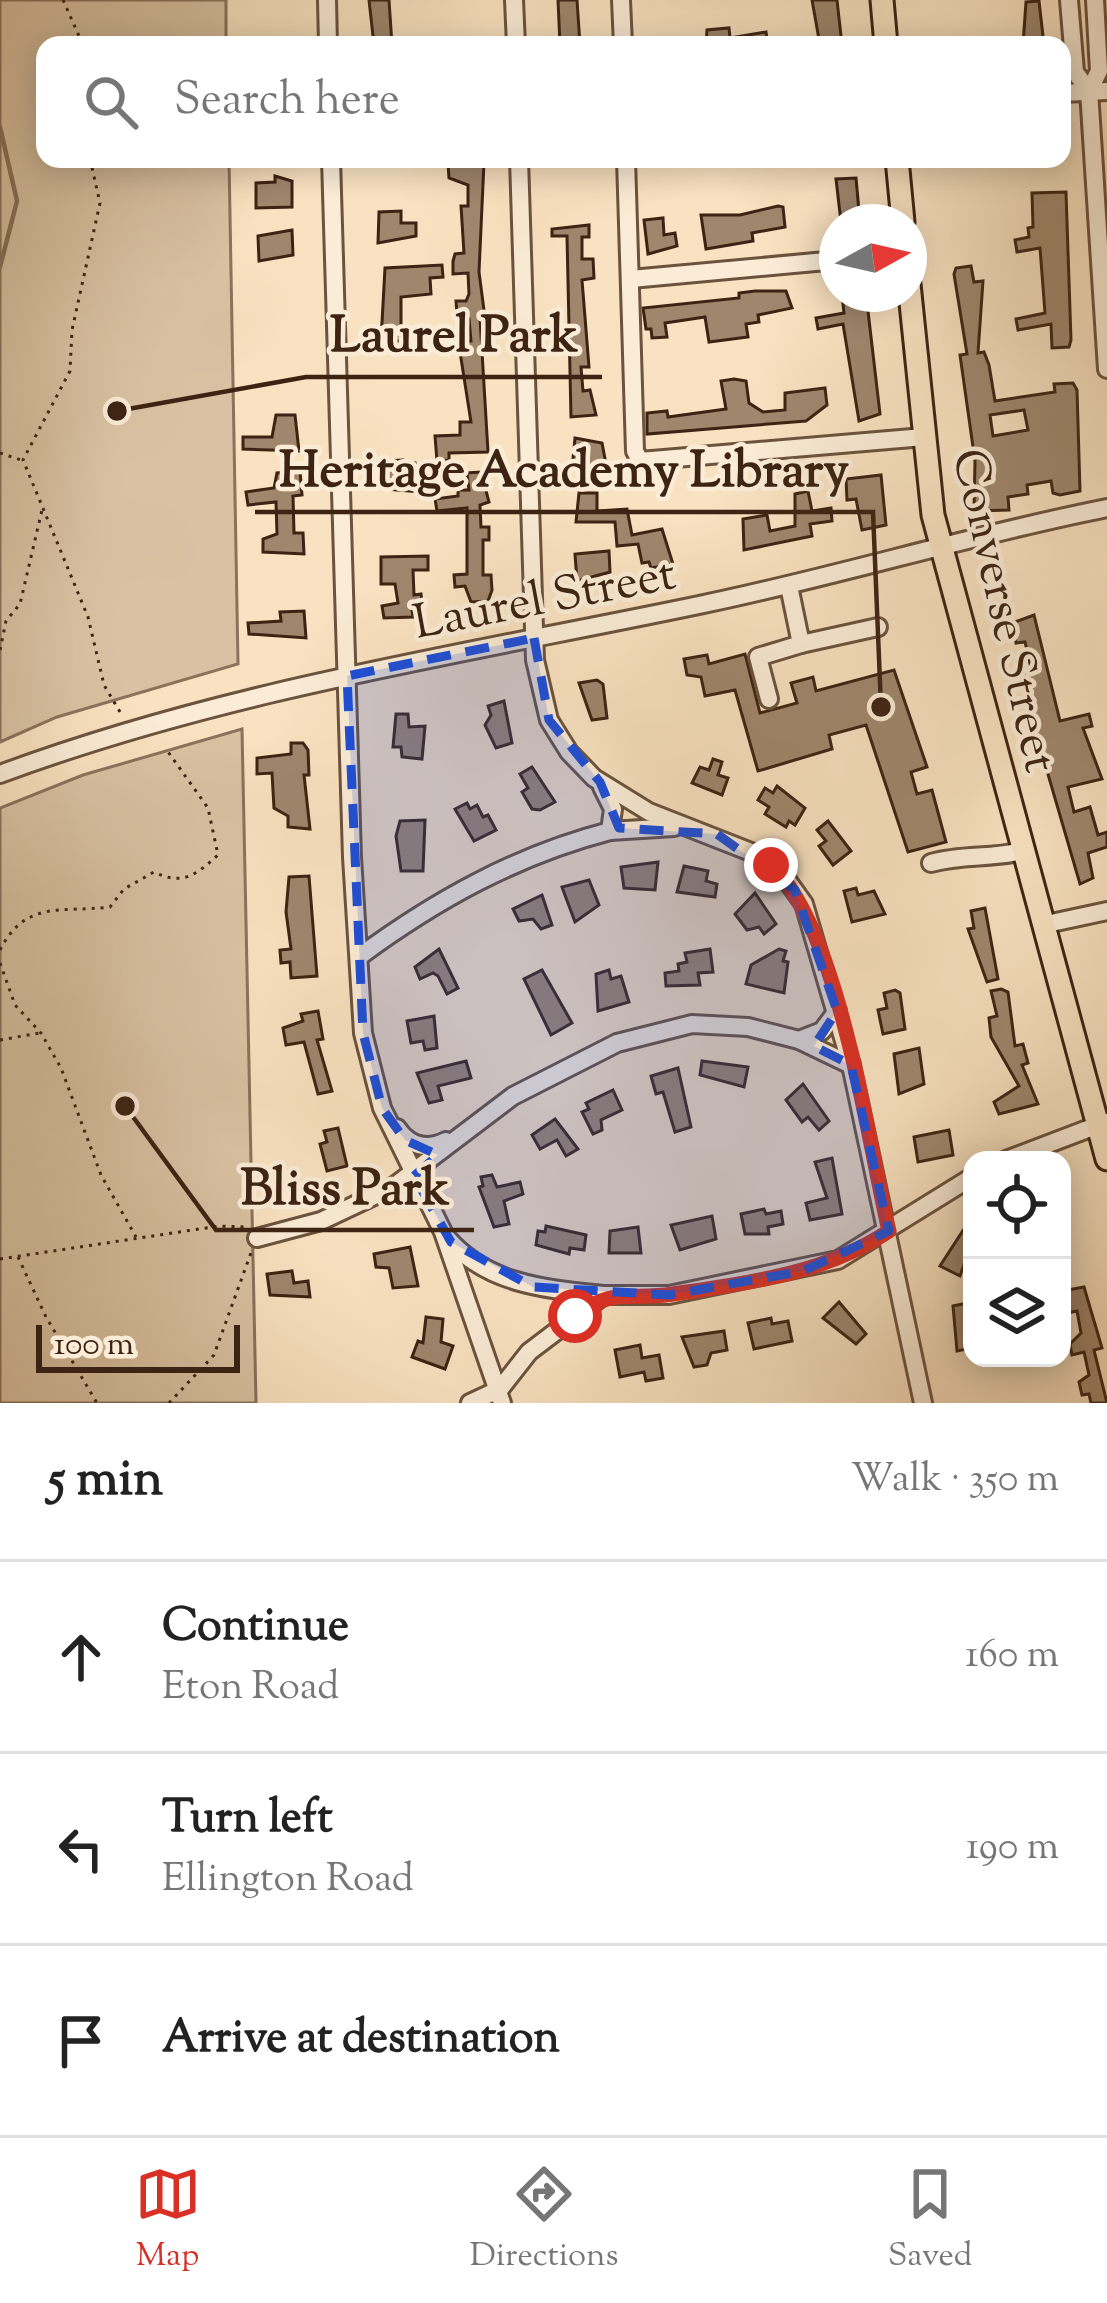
<!DOCTYPE html>
<html lang="en">
<head>
<meta charset="utf-8">
<style>
	body { margin:0; font-family:"Sorts Mill Goudy",serif; background:#f6f6f6; color:#222 }
	.controls { position:absolute; right:36px; bottom:36px; display:grid; overflow:hidden; border-radius:24px; box-shadow:0 6px 30px #0003 }
	.controls button { width:108px; height:108px; display:grid; place-items:center; padding:0; border:0; border-bottom:3px solid #e0e0e0; background:#fff; color:#222; font:60px sans-serif }
	.compass { position:absolute; left:819px; top:204px; width:108px; height:108px; border-radius:50%; background:#fff; box-shadow:0 6px 30px #0003; rotate:82deg }
	.scale { position:absolute; left:36px; bottom:30px; width:204px; box-sizing:border-box; padding-left:12px; border:6px solid #3d2313; border-top:0; font-size:33px; line-height:42px; white-space:nowrap; color:#3d2313; -webkit-text-stroke:9px #fbecd7; paint-order:stroke }
	.stop { position:absolute; width:36px; height:36px; margin:-27px; border:9px solid #d93025; border-radius:50%; background:#fff }
	.stop.end { background:#d93025; border-color:#fff; box-shadow:0 3px 12px #0008 }
	.list { margin:0; padding:0; list-style:none }
	h2 { display:flex; justify-content:space-between; align-items:center; height:156px; margin:0; padding:0 48px; font-size:51px }
	h2 small { font-size:39px; font-weight:400; color:#767676 }
	.list li { display:grid; grid-template-columns:78px 1fr auto; gap:36px; align-items:center; box-sizing:border-box; height:192px; padding:0 48px; border-top:3px solid #e0e0e0 }
	.list b { display:block; font-size:45px; white-space:nowrap }
	.list p { margin:0; font-size:39px; white-space:nowrap; color:#767676 }
	.list em { font-size:39px; font-style:normal; color:#767676 }
	.icon { flex:none; width:66px; height:66px; fill:none; stroke:currentColor; stroke-width:2; stroke-linecap:round; stroke-linejoin:round }
	.map { position:relative; flex:none; width:1107px; height:1403px; overflow:hidden }
	.search { position:absolute; background:#fff; box-shadow:0 6px 30px #0003; left:36px; right:36px; top:36px; height:132px; display:flex; align-items:center; gap:30px; box-sizing:border-box; padding:0 42px; border-radius:24px; color:#767676; font-size:45px }
	.sheet { height:732px; background:#fff }
	nav { display:flex; justify-content:space-around; align-items:center; box-sizing:border-box; height:168px; border-top:3px solid #e0e0e0; background:#fff; font-size:33px; color:#767676 }
	nav a { display:grid; justify-items:center; gap:6px }
	nav .on { color:#d93025 }
	.map>svg:first-child { display:block }
	.green { fill:#d9c2a3; stroke:#8b725b; stroke-width:3 }
	.lines { fill:none; stroke-linecap:round; stroke-linejoin:round }
	.stream { stroke:#876f58; stroke-width:4.5 }
	.building { fill:#9f866d; stroke:#3d2313; stroke-width:3; fill-rule:evenodd }
	.minor-casing { stroke:#6c533e; stroke-width:22 }
	.major-casing { stroke:#3d2313; stroke-width:27 }
	.path { stroke:#3d2313; stroke-width:3; stroke-dasharray:3 6; stroke-linecap:butt }
	.minor { stroke:#fbecd7; stroke-width:16 }
	.major { stroke:#f9e2c1; stroke-width:21 }
	.route { stroke:#d93025; stroke-width:15 }
	.marked { fill:#1d4ed8; fill-opacity:0.2; stroke:#1d4ed8; stroke-width:9; stroke-dasharray:24 15; stroke-linejoin:round }
	.labels { text-anchor:middle; stroke-width:9; stroke-linejoin:round; paint-order:stroke }
	.street-label { font-size:48px; fill:#3d2313; stroke:#fbecd7 }
	.leader { fill:none; stroke:#3d2313; stroke-width:4.5 }
	.callout-dot { fill:#3d2313; stroke:#fbecd7; stroke-width:4.5 }
	.callout-label { font-size:51px; text-anchor:middle; font-weight:bold; fill:#3d2313; stroke:#fbecd7; stroke-width:9; stroke-linejoin:round; paint-order:stroke }
</style>
</head>
<body>
<div class="map">
<svg width="1107" height="1403" viewBox="0 0 1107 1403">
	<rect width="100%" height="100%" fill="#f9e2c1"/>
	<filter id="stains"><feTurbulence type="fractalNoise" baseFrequency=".00167" numOctaves="4"/><feColorMatrix values="0 0 0 0 .2 0 0 0 0 .09 0 0 0 0 .02 0 0 0 .5 -.17"/></filter>
	<radialGradient id="worn" r=".72"><stop offset=".6" stop-color="#630" stop-opacity="0"/><stop offset="1" stop-color="#630" stop-opacity=".3"/></radialGradient>
	<g class="green">
		<polygon points="0,0 226,0 226,45 45,45 45,159 229,159 238,664 57,717 0,742"/>
		<polygon points="242,729 256,1403 0,1403 0,808 83,775"/>
	</g>
	<g class="lines">
		<polyline class="stream" points="0,127 17,201 0,267"/>
	</g>
	<g class="building">
		<polygon points="369,0 389,0 392,45 374,45"/>
		<polygon points="558,0 577,0 580,45 560,45"/>
		<polygon points="812,0 837,0 842,45 820,45"/>
		<polygon points="1039,1 1044,45 1023,45 1026,2"/>
		<polygon points="729,28 730,38 766,32 768,45 706,45 707,30"/>
		<polygon points="454,161 484,162 479,272 485,318 480,318 488,452 449,453 449,460 437,461 435,436 460,435 460,422 471,422 460,352 464,341 471,341 469,319 457,314 456,301 466,301 469,294 468,273 453,274 453,261 455,254 464,253 461,206 468,206 468,185 449,178 448,164"/>
		<polygon points="275,176 292,181 292,207 256,208 256,183 275,182"/>
		<polygon points="856,178 860,222 841,222 836,179"/>
		<polygon points="1066,192 1071,340 1069,347 1052,348 1051,324 1018,330 1016,319 1045,313 1040,248 1017,252 1015,240 1029,237 1028,228 1033,227 1032,193"/>
		<polygon points="778,206 783,207 785,227 752,233 753,241 706,249 701,215 740,215"/>
		<polygon points="401,211 401,223 416,223 416,236 378,243 379,212"/>
		<polygon points="663,218 664,235 675,233 677,246 648,254 644,220"/>
		<polygon points="589,225 589,237 582,237 582,259 593,259 594,278 582,280 589,367 581,367 583,391 590,390 596,415 571,417 567,236 552,236 552,229"/>
		<polygon points="292,230 293,255 259,261 258,236"/>
		<polygon points="442,265 443,277 430,278 431,294 401,297 401,341 381,341 385,268"/>
		<path d="M971,266L974,282L983,281L978,353L984,352L989,365L995,401L1055,392L1054,384L1073,383L1077,390L1080,491L1060,495L1053,493L1051,481L1027,485L1028,494L1008,497L1009,510L974,511L975,461L960,355L967,354L954,274L956,268ZM1024,410L1028,430L993,436L990,415Z"/>
		<polygon points="755,291 786,291 792,308 758,315 759,322 746,324 748,337 709,342 705,317 665,323 667,337 652,338 651,329 646,329 643,308 739,298 739,293"/>
		<polygon points="866,294 880,414 859,421 843,324 818,329 816,318 844,313 842,295"/>
		<polygon points="734,379 746,381 749,403 763,412 785,410 785,393 825,388 827,405 806,421 647,434 647,413 667,411 668,417 726,409 721,381"/>
		<polygon points="276,415 295,415 299,451 243,449 243,437 272,437"/>
		<polygon points="575,438 602,443 606,464 572,469"/>
		<polygon points="403,460 415,463 415,470 433,470 435,493 386,489 386,461"/>
		<polygon points="300,471 302,495 293,496 294,533 303,533 304,554 263,552 263,539 277,534 276,502 248,505 246,492 274,488 277,473"/>
		<polygon points="481,472 489,502 480,505 481,527 489,527 489,540 483,540 483,575 491,575 492,590 488,601 471,602 465,586 455,587 454,575 467,574 467,508 437,511 435,499 458,496 458,490 469,490 467,473"/>
		<polygon points="881,475 886,525 862,530 856,499 847,500 846,479"/>
		<polygon points="808,491 812,511 831,508 832,521 810,524 812,536 744,550 743,519 767,515 770,531 795,526 795,494"/>
		<polygon points="579,493 597,493 597,511 627,509 632,535 662,529 673,564 651,568 649,562 642,563 638,544 617,546 615,522 576,522"/>
		<polygon points="609,551 610,572 577,581 575,554"/>
		<polygon points="428,556 428,570 413,570 414,595 421,594 423,609 412,610 413,617 384,618 382,606 398,603 395,584 381,584 381,557"/>
		<polygon points="304,611 306,638 249,634 248,623 281,621 280,612"/>
		<polygon points="1034,615 1060,721 1089,714 1092,726 1083,728 1102,779 1068,787 1074,812 1090,807 1098,835 1107,832 1107,847 1088,853 1093,878 1080,884 1031,716 1023,670 1031,668 1025,642 1016,643 1012,623"/>
		<polygon points="745,654 760,713 797,703 791,683 813,677 816,691 894,670 927,767 911,772 917,794 932,790 946,842 908,852 866,725 829,735 832,749 758,771 735,690 705,696 701,677 687,675 684,659 707,655 709,664"/>
		<polygon points="597,680 603,684 607,718 592,720 579,683"/>
		<polygon points="504,701 512,743 496,748 485,725 491,715 488,706"/>
		<polygon points="396,714 408,714 409,727 425,726 422,759 402,757 401,747 393,747"/>
		<polygon points="291,743 303,743 308,750 309,775 304,775 310,829 288,827 288,816 274,808 272,773 257,774 257,758 291,754"/>
		<polygon points="713,759 722,762 718,775 728,778 722,795 692,783 700,767 709,770"/>
		<polygon points="532,767 555,802 540,810 532,809 522,792 528,788 520,774"/>
		<polygon points="777,786 805,808 795,825 789,821 786,827 765,814 769,807 758,800 765,788 773,793"/>
		<polygon points="467,803 470,809 477,805 483,817 488,815 496,830 474,841 455,809"/>
		<polygon points="425,820 423,871 401,871 396,836 400,821"/>
		<polygon points="828,821 851,851 833,865 819,846 826,841 817,830"/>
		<polygon points="658,862 655,890 624,888 621,867"/>
		<polygon points="684,866 708,871 706,881 717,884 715,897 677,892"/>
		<polygon points="309,876 317,976 291,978 290,962 281,963 280,950 291,949 286,912 289,877"/>
		<polygon points="589,880 599,905 575,922 562,887"/>
		<polygon points="856,888 858,895 874,891 885,914 852,922 844,891"/>
		<polygon points="755,893 776,924 764,934 759,927 747,930 735,914"/>
		<polygon points="542,895 552,925 541,929 533,919 519,921 513,909"/>
		<polygon points="985,908 998,979 987,982 968,929 974,928 971,911"/>
		<polygon points="439,949 458,988 447,994 438,976 433,973 420,979 415,967"/>
		<polygon points="710,949 713,972 698,973 700,985 666,986 665,973 679,971 678,964 687,962 685,953"/>
		<polygon points="779,949 786,951 783,961 788,962 784,993 746,984 751,965"/>
		<polygon points="542,970 572,1023 551,1035 524,979"/>
		<polygon points="609,970 611,979 621,976 629,1002 598,1011 596,974"/>
		<polygon points="1001,989 1008,992 1015,1046 1023,1044 1028,1063 1022,1065 1038,1104 999,1114 994,1102 1019,1086 991,1037 989,1018 997,1016 991,991"/>
		<polygon points="895,990 900,993 905,1029 883,1034 878,1010 887,1008 884,993"/>
		<polygon points="318,1011 323,1039 317,1040 332,1091 318,1094 304,1042 286,1045 283,1028 303,1021 301,1014"/>
		<polygon points="434,1016 437,1048 425,1050 423,1041 411,1043 407,1021"/>
		<polygon points="919,1048 924,1084 899,1094 894,1054"/>
		<polygon points="466,1061 471,1078 438,1086 442,1100 429,1103 417,1073"/>
		<polygon points="702,1061 748,1067 744,1087 700,1075"/>
		<polygon points="678,1068 691,1127 675,1132 663,1092 656,1094 651,1076"/>
		<polygon points="803,1084 829,1121 819,1130 808,1117 802,1122 786,1100"/>
		<polygon points="613,1090 622,1110 601,1120 602,1130 593,1134 582,1112 589,1109 586,1103"/>
		<polygon points="555,1119 578,1149 566,1156 557,1140 540,1149 532,1135"/>
		<polygon points="338,1128 347,1166 327,1171 320,1144 327,1142 324,1131"/>
		<polygon points="949,1130 953,1155 918,1162 914,1137"/>
		<polygon points="832,1158 842,1214 810,1220 806,1203 827,1198 815,1162"/>
		<polygon points="492,1175 497,1187 520,1182 523,1194 504,1201 509,1224 494,1227 479,1187 483,1186 481,1177"/>
		<polygon points="764,1209 766,1214 781,1211 783,1224 768,1227 769,1234 745,1234 741,1214"/>
		<polygon points="712,1216 716,1239 680,1250 671,1225"/>
		<polygon points="546,1226 586,1235 584,1250 570,1248 569,1254 536,1245 538,1231 545,1232"/>
		<polygon points="638,1227 641,1253 609,1253 610,1231"/>
		<polygon points="964,1229 972,1233 972,1242 960,1276 940,1266"/>
		<polygon points="410,1247 418,1286 393,1288 389,1268 376,1267 374,1254"/>
		<polygon points="292,1271 294,1283 308,1281 310,1297 270,1295 267,1274"/>
		<polygon points="1084,1287 1102,1348 1094,1350 1107,1403 1091,1403 1089,1394 1082,1395 1079,1382 1089,1375 1084,1352 1072,1355 1070,1344 1081,1333 1077,1311 1067,1313 1062,1304 1062,1291"/>
		<polygon points="839,1302 866,1334 856,1344 823,1318"/>
		<polygon points="972,1302 972,1348 957,1351 953,1306"/>
		<polygon points="426,1317 443,1319 441,1342 453,1346 445,1369 412,1357 418,1341 423,1343"/>
		<polygon points="771,1318 772,1324 788,1321 792,1341 754,1349 748,1323"/>
		<polygon points="724,1331 727,1350 711,1353 707,1365 694,1367 682,1337"/>
		<polygon points="640,1345 642,1358 659,1355 663,1378 646,1381 644,1372 620,1377 615,1350"/>
	</g>
	<g class="lines">
		<g class="minor-casing">
			<g id="minor">
				<polyline points="327,0 328,45"/>
				<polyline points="514,0 516,45"/>
				<polyline points="621,0 623,45"/>
				<polyline points="1069,0 1075,72 1089,91"/>
				<polyline points="1095,0 1099,71 1089,91 1107,369"/>
				<polyline points="1062,93 1107,91"/>
				<polyline points="331,159 352,857 363,1033 382,1108 443,1232 502,1403"/>
				<polyline points="519,159 535,660 549,720 569,752 594,778 649,812 756,854 784,876 804,904 851,1065 923,1403"/>
				<polyline points="626,159 635,451 640,461 924,437"/>
				<polyline points="631,279 837,260"/>
				<polyline points="789,586 801,644 878,627"/>
				<polyline points="769,699 758,657 801,644"/>
				<path d="M0,774C226,690 464,654 699,605C836,577 970,535 1107,508"/>
				<polyline points="610,831 674,827"/>
				<path d="M931,863C963,854 991,859 1022,851"/>
				<polyline points="1042,925 1107,911"/>
				<path d="M360,956C436,900 517,855 610,831L613,809L602,787"/>
				<polyline points="799,1040 851,1065"/>
				<path d="M397,1128C409,1146 426,1151 446,1141"/>
				<polyline points="1006,1160 1106,1122"/>
				<polyline points="257,1238 321,1221 393,1187 513,1096 617,1043 692,1024 748,1027 799,1040 822,1031 837,1011"/>
				<path d="M447,1238C488,1285 546,1289 604,1295"/>
				<polyline points="470,1403 500,1389 529,1352 604,1295 669,1295 838,1260 972,1177"/>
			</g>
		</g>
		<g class="major-casing">
			<g id="major">
				<polyline points="882,0 886,45"/>
				<polyline points="897,159 903,222"/>
				<polyline points="909,284 933,515 1107,1159"/>
			</g>
		</g>
		<g class="path">
			<polyline points="63,0 83,45"/>
			<polyline points="90,159 100,203 72,330 70,371 23,460 88,617 104,685 123,717"/>
			<polyline points="0,453 21,460"/>
			<polyline points="0,650 6,621 20,604 42,510"/>
			<path d="M0,950C26,899 62,913 110,907L124,889L154,872C182,886 196,875 218,855L208,808L166,749"/>
			<polyline points="0,963 15,1005 41,1033 61,1068 101,1175 136,1237"/>
			<polyline points="0,1040 40,1033"/>
			<polyline points="18,1257 46,1317 97,1403"/>
			<polyline points="0,1259 219,1226 246,1227"/>
			<polyline points="169,1403 214,1355 252,1250"/>
		</g>
		<use href="#minor" class="minor"/>
		<use href="#major" class="major"/>
	</g>
	<g class="lines">
		<path class="route" d="M575,1316C616,1286 627,1301 673,1294C748,1283 825,1274 889,1231C867,1137 839,928 771,865"/>
	</g>
	<path class="marked" d="M534,638L549,720L600,782L619,828L717,834L795,890L837,1011L814,1046L851,1065L889,1231L803,1271L669,1295L533,1287L451,1242L414,1176L438,1155L405,1140L382,1108L363,1033L347,676Z"/>
	<g class="labels">
		<g class="street-label">
			<text transform="translate(544 596) rotate(-11)" y="17">Laurel Street</text>
			<text transform="translate(1007 610) rotate(77)" y="17">Converse Street</text>
		</g>
	</g>
	<path class="leader" d="M117 411L306 377H602M881 707L873 512H255M125 1106L216 1230H474"/>
	<g class="callout-dot">
		<circle cx="117" cy="411" r="12"/>
		<circle cx="881" cy="707" r="12"/>
		<circle cx="125" cy="1106" r="12"/>
	</g>
	<g class="callout-label">
		<text x="454" y="351">Laurel Park</text>
		<text x="564" y="486">Heritage Academy Library</text>
		<text x="345" y="1204">Bliss Park</text>
	</g>
	<rect width="100%" height="100%" filter="url(#stains)"/>
	<rect width="100%" height="100%" fill="url(#worn)"/>
</svg>
<div class="controls">
<button><svg class="icon" aria-label="locate" viewBox="0 0 24 24"><circle cx="12" cy="12" r="6"/><path d="M12 2v4M12 18v4M2 12h4M18 12h4"/></svg></button>
<button><svg class="icon" aria-label="layers" viewBox="0 0 24 24"><path d="M12 4l9 5-9 5-9-5zM3 14l9 5 9-5"/></svg></button>
</div>
<svg class="compass" viewBox="-18 -18 36 36"><path d="M0-13l5 13h-10z" fill="#e53935"/><path d="M0 13l5-13h-10z" fill="#767676"/></svg>
<div class="scale">100 m</div>
<div class="stop" style="left:575px;top:1316px"></div>
<div class="stop end" style="left:771px;top:865px"></div>
<div class="search"><svg class="icon" aria-label="search" viewBox="0 0 24 24"><circle cx="10" cy="10" r="6"/><path d="M15 15l6 6"/></svg>Search here</div>
</div>
<section class="sheet">
<h2>5 min<small>Walk · 350 m</small></h2>
<ul class="list">
<li><svg class="icon" aria-label="ahead" viewBox="0 0 24 24"><path d="M12 20V5M6 11l6-6 6 6"/></svg><div><b>Continue</b><p>Eton Road</p></div><em>160 m</em></li>
<li><svg class="icon" aria-label="left" viewBox="0 0 24 24"><path d="M17 20v-9H6M10 6l-5 5 5 5"/></svg><div><b>Turn left</b><p>Ellington Road</p></div><em>190 m</em></li>
<li><svg class="icon" aria-label="arrive" viewBox="0 0 24 24"><path d="M6 21V4h12l-3 4 3 4H6"/></svg><div><b>Arrive at destination</b></div></li>
</ul>
</section>
<nav>
<a class="on"><svg class="icon" aria-label="map" viewBox="0 0 24 24"><path d="M3 6l6-2 6 2 6-2v14l-6 2-6-2-6 2zM9 4v14M15 6v14"/></svg>Map</a>
<a><svg class="icon" aria-label="directions" viewBox="0 0 24 24"><path d="M12 3l9 9-9 9-9-9zM9 14v-3h6M13 9l2 2-2 2"/></svg>Directions</a>
<a><svg class="icon" aria-label="saved" viewBox="0 0 24 24"><path d="M7 4h10v16l-5-4-5 4z"/></svg>Saved</a>
</nav>
</body>
</html>
